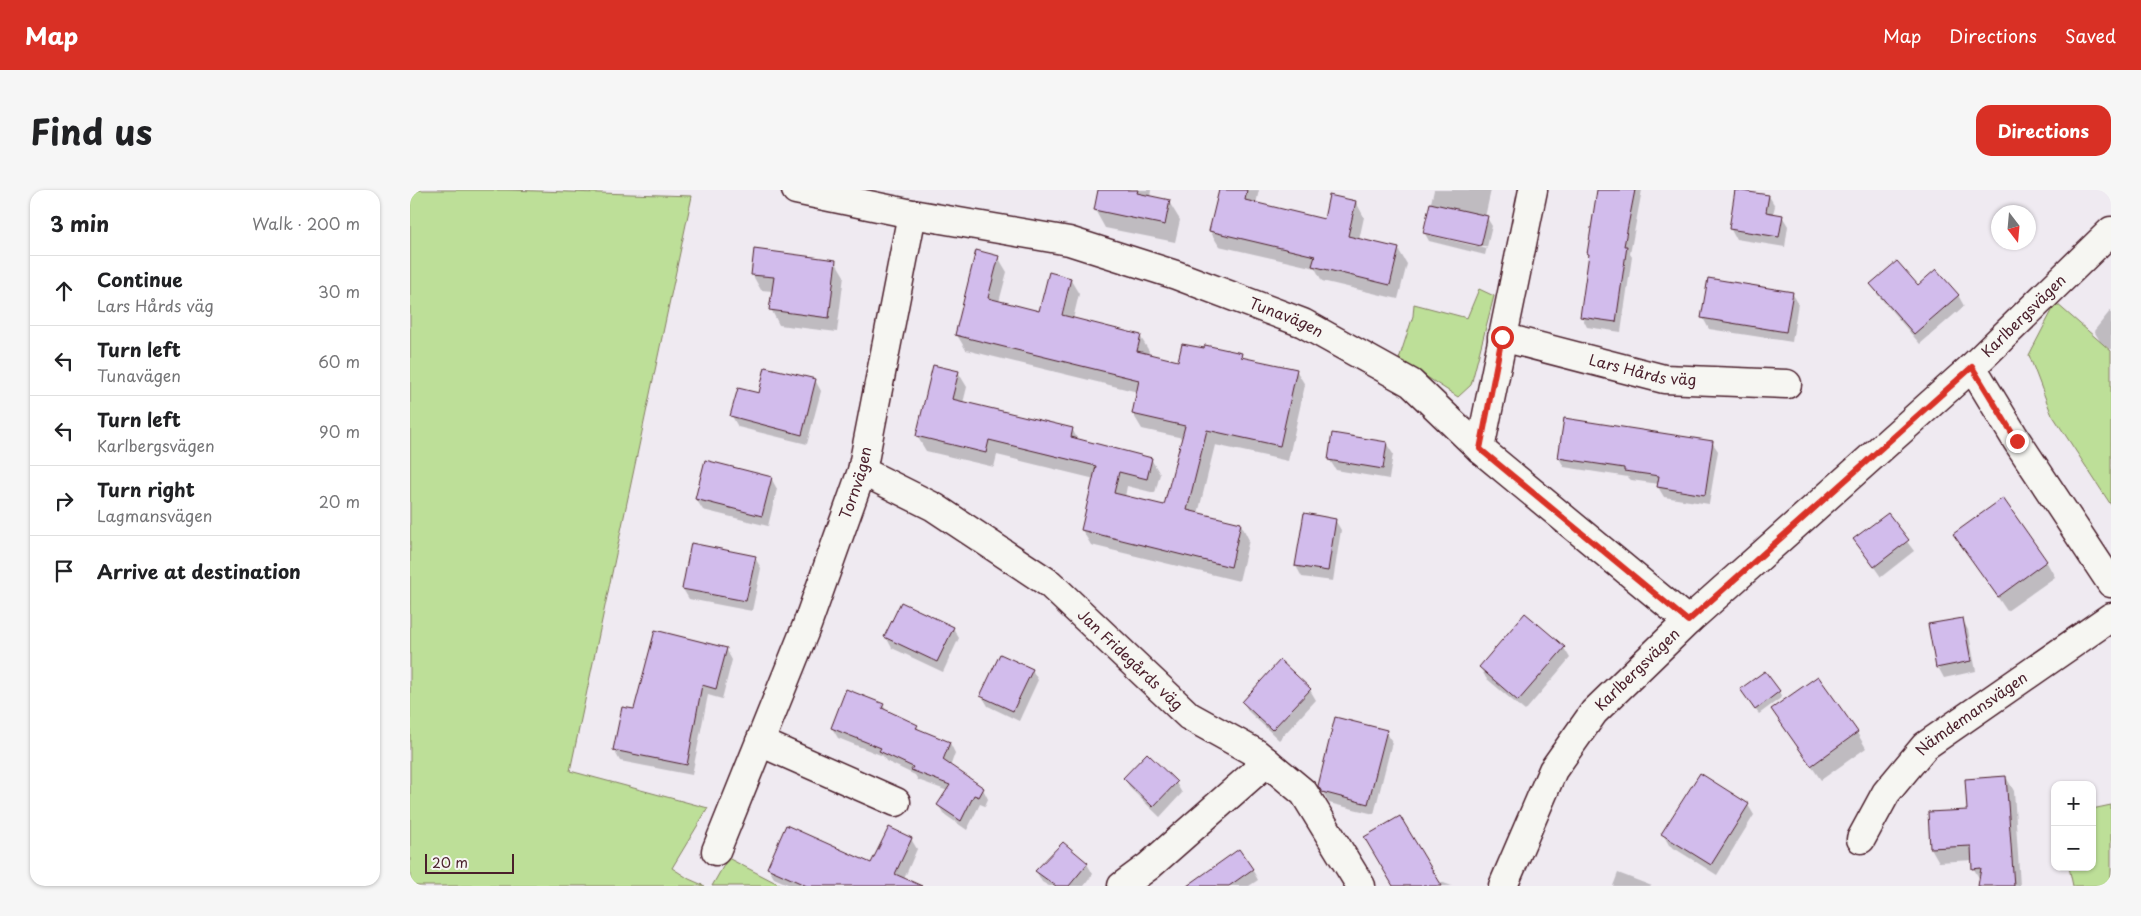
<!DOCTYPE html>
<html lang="en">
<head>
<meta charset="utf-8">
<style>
	body { margin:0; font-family:"Playpen Sans",sans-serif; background:#f6f6f6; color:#202124 }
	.controls { position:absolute; right:15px; bottom:15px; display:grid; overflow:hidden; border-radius:10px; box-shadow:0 1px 4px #0004 }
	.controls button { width:45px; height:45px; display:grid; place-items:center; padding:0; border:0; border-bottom:1px solid #e0e0e0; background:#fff; color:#202124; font:25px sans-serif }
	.compass { position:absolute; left:1581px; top:15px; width:45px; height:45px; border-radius:50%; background:#fff; box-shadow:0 1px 4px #0004; rotate:164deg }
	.scale { position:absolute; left:15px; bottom:12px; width:89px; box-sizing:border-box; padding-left:5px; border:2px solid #4a1f2b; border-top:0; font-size:14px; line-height:18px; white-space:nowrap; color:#4a1f2b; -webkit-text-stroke:4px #f6f6f2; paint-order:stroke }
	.stop { position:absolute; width:15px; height:15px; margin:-11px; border:4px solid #d93025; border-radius:50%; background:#fff }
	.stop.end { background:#d93025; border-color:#fff; box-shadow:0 1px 5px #0008 }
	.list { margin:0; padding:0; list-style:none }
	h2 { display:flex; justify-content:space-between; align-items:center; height:65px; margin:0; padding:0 20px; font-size:21px }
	h2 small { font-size:16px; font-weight:400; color:#757577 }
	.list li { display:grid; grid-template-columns:32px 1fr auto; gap:15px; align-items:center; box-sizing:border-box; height:70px; padding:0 20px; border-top:1px solid #e0e0e0 }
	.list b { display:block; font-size:19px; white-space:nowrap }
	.list p { margin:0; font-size:16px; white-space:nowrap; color:#757577 }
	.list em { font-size:16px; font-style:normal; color:#757577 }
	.icon { flex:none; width:28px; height:28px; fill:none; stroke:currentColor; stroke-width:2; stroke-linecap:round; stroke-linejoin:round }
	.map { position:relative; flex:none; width:1701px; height:696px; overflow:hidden; border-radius:15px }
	header { display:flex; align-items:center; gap:30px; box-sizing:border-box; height:70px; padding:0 25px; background:#d93025; color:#fff }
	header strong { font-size:24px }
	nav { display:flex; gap:28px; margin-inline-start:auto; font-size:18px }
	.intro { display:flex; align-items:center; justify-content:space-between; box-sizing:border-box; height:120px; padding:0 30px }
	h1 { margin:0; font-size:35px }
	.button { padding:12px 22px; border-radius:15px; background:#d93025; color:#fff; font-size:18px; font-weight:700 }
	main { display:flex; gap:30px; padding:0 30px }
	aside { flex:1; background:#fff; border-radius:15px; box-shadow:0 1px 4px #0004 }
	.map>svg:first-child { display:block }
	.green { fill:#bddf98; stroke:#847f62 }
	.shadow { fill:#0003; fill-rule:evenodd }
	.building { fill:#d2bcec; stroke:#4a1f2b }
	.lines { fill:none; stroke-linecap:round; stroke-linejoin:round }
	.minor-casing { stroke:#4a1f2b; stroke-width:31 }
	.minor { stroke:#f6f6f2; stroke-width:28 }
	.route { stroke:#d93025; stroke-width:6 }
	.labels { text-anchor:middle; stroke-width:4; stroke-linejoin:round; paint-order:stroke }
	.street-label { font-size:15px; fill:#4a1f2b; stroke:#f6f6f2 }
</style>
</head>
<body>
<header>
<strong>Map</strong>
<nav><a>Map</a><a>Directions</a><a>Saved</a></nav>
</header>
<div class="intro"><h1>Find us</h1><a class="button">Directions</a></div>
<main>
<aside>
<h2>3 min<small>Walk · 200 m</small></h2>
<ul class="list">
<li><svg class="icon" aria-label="ahead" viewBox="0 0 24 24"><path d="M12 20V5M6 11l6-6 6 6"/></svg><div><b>Continue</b><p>Lars Hårds väg</p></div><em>30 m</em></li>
<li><svg class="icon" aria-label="left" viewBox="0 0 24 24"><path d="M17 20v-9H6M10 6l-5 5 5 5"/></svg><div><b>Turn left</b><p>Tunavägen</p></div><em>60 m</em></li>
<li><svg class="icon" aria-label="left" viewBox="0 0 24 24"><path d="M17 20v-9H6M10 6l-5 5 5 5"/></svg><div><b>Turn left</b><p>Karlbergsvägen</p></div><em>90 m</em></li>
<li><svg class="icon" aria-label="right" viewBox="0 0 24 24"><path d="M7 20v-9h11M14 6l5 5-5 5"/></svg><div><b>Turn right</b><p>Lagmansvägen</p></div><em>20 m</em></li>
<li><svg class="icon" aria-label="arrive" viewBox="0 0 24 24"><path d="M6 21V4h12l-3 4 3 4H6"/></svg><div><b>Arrive at destination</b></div></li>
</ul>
</aside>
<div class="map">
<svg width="1701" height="696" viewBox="0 0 1701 696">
	<rect width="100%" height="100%" fill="#efeaf1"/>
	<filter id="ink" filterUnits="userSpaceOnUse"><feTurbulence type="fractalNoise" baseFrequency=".02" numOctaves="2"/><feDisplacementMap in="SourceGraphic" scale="10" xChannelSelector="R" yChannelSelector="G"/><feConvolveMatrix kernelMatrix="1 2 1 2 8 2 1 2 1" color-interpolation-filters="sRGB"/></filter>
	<g filter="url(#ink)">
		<g class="green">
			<polygon points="0,0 97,0 282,6 160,581 298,618 262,678 279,689 295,696 0,696"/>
			<polygon points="1069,99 1084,106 1061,195 1048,207 989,169 1003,126 1004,114 1057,128"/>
			<polygon points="1646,113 1701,161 1701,315 1641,223 1619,165"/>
			<polygon points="1701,615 1701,696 1663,696 1659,677 1682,677 1682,619"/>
			<polygon points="318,668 372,696 302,696"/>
		</g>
		<g class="shadow">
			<polygon points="689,0 741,0 740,7 759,12 770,30 765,52 695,38 685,20"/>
			<polygon points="810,0 849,0 846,14 915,30 946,12 954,27 949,50 988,59 997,74 988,109 912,91 905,78 809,56 800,41"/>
			<path d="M1024,0H1081L1075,27L1077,28L1082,36L1075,65L1019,51L1014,42ZM1019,43L1077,57V59L1019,45Z"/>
			<polygon points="1189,0 1232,0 1220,64 1222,67 1211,142 1177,137 1172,127 1180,67 1178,64"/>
			<polygon points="1359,6 1365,16 1363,24 1372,26 1378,36 1375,57 1326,49 1320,38"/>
			<path d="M588,67L597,82L589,112L630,122L660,89L669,104L663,129L730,146L739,161L738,165L769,172L831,164L834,169L886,180L895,195L878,271L805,255L788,324L831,334L839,350L829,391L681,355L672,340L685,289L587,265L584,277L516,261L507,246L548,182L557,197L553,213L662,239L668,250L741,269L750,284L745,303L717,296L715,307L755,317L773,248L732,239L723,224L728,202L556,160L547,145ZM657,99H659L651,131H649Z"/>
			<polygon points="425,71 434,86 427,142 369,135 361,119 363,101 351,100 342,84"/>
			<polygon points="1461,94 1508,97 1548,105 1554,116 1510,154 1468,105"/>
			<polygon points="1382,103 1388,113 1382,152 1299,139 1293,128"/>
			<polygon points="1701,120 1701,160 1690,151 1684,141"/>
			<polygon points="405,190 411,201 397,254 328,237 322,226 350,205"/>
			<polygon points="1302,252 1308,261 1299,314 1254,307 1248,297 1249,294 1221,290 1218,287 1154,277 1149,268"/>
			<polygon points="976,253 983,264 979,289 926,280 919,269"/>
			<polygon points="361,288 367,299 358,336 293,320 286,309"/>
			<polygon points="1477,325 1504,361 1471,387 1445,350"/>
			<polygon points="925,330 931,340 923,391 892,387 886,376"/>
			<polygon points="1545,344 1636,371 1645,387 1597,421"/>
			<polygon points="345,368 351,378 342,421 279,409 273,399"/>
			<polygon points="1552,429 1558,440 1566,481 1534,488 1528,477"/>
			<polygon points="543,438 549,448 533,482 482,458 476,447"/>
			<polygon points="1154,458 1160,468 1115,521 1076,488 1070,477"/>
			<polygon points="316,459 322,470 312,509 298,505 282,585 210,571 204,560 225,521"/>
			<polygon points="622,480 628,490 609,531 578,516 572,506"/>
			<polygon points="900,500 906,510 869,550 839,522 833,512"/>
			<polygon points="1369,502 1372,507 1349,524 1334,504"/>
			<polygon points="473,515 477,522 507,536 510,541 540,553 545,563 540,577 573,599 578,609 575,616 570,614 557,640 534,624 528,615 538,601 508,590 505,585 476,571 473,566 428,548 422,538"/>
			<polygon points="1362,520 1447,543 1456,558 1411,590"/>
			<polygon points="976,541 982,552 964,624 919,613 909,595"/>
			<polygon points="1596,587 1604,601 1610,696 1569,696 1570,690 1564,679 1563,670 1529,672 1521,658 1519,624 1559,621"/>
			<polygon points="714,588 766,593 772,603 750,627 721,599"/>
			<polygon points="1338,615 1344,625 1307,685 1259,655 1253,644"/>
			<polygon points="501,649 507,659 491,696 382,696 364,688 358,678 462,675"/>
			<polygon points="653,653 677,674 683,684 674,696 639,696 632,692 626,681"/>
			<polygon points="842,679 848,690 839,696 798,696"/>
			<polygon points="1208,683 1242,696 1203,696"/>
			<polygon points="1025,690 1042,696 984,696"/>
		</g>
		<g class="building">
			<polygon points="688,0 728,0 727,3 760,10 755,35 684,20"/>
			<polygon points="809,0 837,0 835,10 914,29 919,5 946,11 938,46 989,58 980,95 902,76 905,66 799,41"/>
			<polygon points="1187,0 1225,0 1214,56 1217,56 1206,132 1170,127 1179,64 1177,64"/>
			<polygon points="1325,0 1359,5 1356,22 1373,25 1369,47 1319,39"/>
			<polygon points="1020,13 1078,26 1071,56 1013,43"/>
			<polygon points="344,59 426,70 419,128 359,120 364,87 341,85"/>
			<polygon points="566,60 589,66 578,108 629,121 639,82 661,88 652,125 731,145 727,161 768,171 772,154 794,158 795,155 832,163 831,167 887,179 870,256 797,240 777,320 831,333 821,377 671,340 686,276 579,250 576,263 506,246 523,175 549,181 542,209 663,238 661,247 742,268 737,289 709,282 704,303 754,315 775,236 722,224 729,190 545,145"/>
			<polygon points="1487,71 1508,95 1526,79 1549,105 1504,144 1460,94"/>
			<polygon points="1298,88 1383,102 1376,142 1291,128"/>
			<polygon points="355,177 406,189 392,245 320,226 328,198 349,203"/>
			<polygon points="1154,228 1303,251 1295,305 1247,297 1249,286 1214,281 1214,278 1148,268"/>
			<polygon points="922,243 977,252 973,279 918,270"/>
			<polygon points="295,270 362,287 352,326 285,309"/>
			<polygon points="1593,308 1637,371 1588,407 1543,344"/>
			<polygon points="894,323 926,329 918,381 885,376"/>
			<polygon points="1478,323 1499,350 1464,377 1443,349"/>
			<polygon points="281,353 346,366 336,411 272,399"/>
			<polygon points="491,412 544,437 527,472 474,447"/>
			<polygon points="1115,423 1155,457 1108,511 1069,477"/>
			<polygon points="1553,428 1561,471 1526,478 1518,434"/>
			<polygon points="245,440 317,458 306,499 292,495 277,575 203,560 212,517 224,519"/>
			<polygon points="590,464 623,479 603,521 570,506"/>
			<polygon points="870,470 901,499 862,540 832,512"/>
			<polygon points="1355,481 1370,501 1345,520 1330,499"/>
			<polygon points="1408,486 1448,542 1401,576 1361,519"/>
			<polygon points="436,499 474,514 472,518 508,535 506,538 540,552 533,570 574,598 569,607 564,605 551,631 527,615 540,595 501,580 503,577 469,561 471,558 421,538"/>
			<polygon points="925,527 977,540 958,614 912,602 908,596"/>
			<polygon points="737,563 767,592 743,617 713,588"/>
			<polygon points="1290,583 1339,614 1301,675 1251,644"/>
			<polygon points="1596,586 1604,696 1568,696 1571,678 1562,679 1561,656 1520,658 1518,622 1557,620 1555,589"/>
			<polygon points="990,626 1032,696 983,696 954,647"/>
			<polygon points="376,635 461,673 479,637 502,648 485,684 512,696 397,696 357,678"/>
			<polygon points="653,652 678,673 659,696 646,696 625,681"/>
			<polygon points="829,659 843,679 819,696 777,696"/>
		</g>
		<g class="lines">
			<g class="minor-casing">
				<g id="minor">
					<path id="s1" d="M386,0L502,24L659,51L766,85L893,133L1001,193L1070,259L1278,431"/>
					<path id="s2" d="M1092,147L1254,189L1377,194"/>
					<polyline points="1562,177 1607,251 1701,393"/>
					<polyline points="1070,259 1123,0"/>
					<path id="s3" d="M452,281L524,317L640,394L779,526L846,563L857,572L894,603L951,696"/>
					<polyline points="350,552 486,612"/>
					<path id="s4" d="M1451,649L1476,603L1515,556L1701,427"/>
					<path id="s5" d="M306,661L397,435L452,281L502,24"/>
					<polyline points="712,696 739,676 857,572"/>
					<path id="s6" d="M1093,696L1143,580L1184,522L1278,431L1562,177L1701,41"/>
				</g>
			</g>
			<use href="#minor" class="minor"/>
		</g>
	</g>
	<g class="lines" filter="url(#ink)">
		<polyline class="route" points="1092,147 1070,259 1278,431 1562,177 1607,251"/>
	</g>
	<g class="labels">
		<g class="street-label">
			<text dy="5" stroke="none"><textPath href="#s6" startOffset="782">Karlbergsvägen</textPath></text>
			<text dy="5" stroke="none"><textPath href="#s1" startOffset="508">Tunavägen</textPath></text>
			<text dy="5" stroke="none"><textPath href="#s2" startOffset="145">Lars Hårds väg</textPath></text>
			<text dy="5" stroke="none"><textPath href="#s5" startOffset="394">Tornvägen</textPath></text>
			<text dy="5" stroke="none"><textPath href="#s3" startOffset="330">Jan Fridegårds väg</textPath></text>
			<text dy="5" stroke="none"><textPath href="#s6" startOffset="258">Karlbergsvägen</textPath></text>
			<text dy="5" stroke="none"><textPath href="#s4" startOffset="170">Nämdemansvägen</textPath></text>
		</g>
	</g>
</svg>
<div class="controls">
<button>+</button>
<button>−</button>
</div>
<svg class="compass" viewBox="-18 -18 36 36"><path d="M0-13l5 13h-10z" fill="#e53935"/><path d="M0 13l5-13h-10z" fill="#757577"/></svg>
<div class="scale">20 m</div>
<div class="stop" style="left:1092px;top:147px"></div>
<div class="stop end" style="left:1607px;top:251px"></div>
</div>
</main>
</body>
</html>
